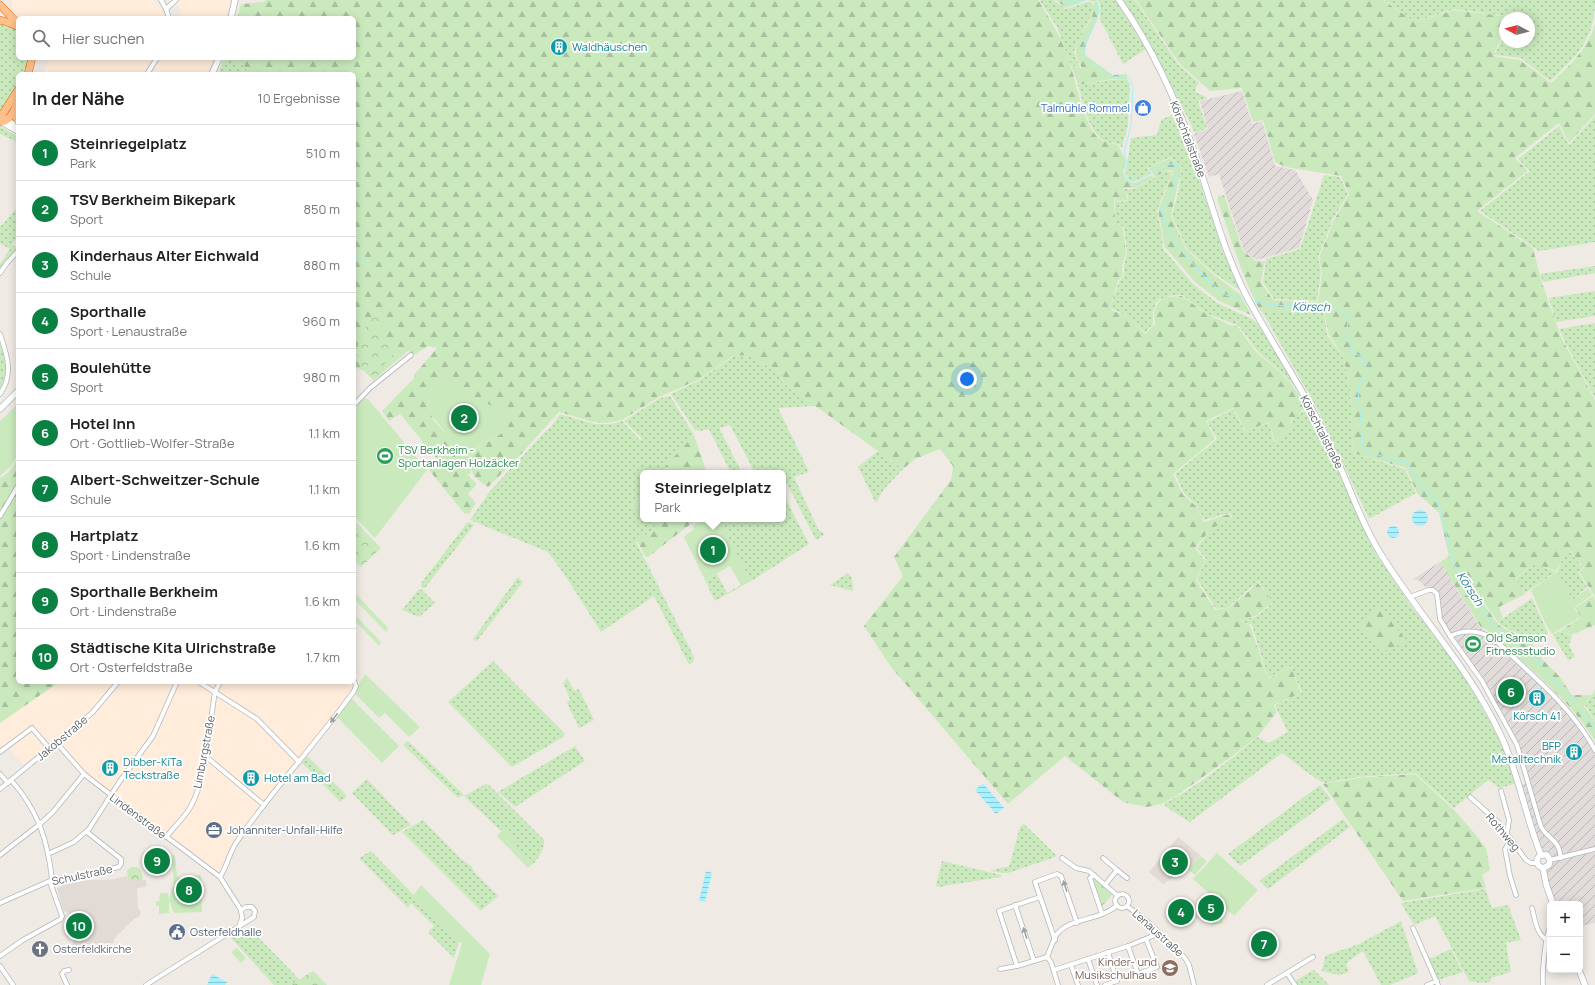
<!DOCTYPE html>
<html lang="de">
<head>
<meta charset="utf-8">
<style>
	body { margin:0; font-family:Manrope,sans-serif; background:#f2f2f2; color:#202124 }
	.controls { position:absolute; right:12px; bottom:12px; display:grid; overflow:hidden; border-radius:6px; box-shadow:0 2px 10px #0003 }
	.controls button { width:36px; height:36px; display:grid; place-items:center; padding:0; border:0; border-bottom:1px solid #e0e0e0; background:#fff; color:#202124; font:20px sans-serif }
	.compass { position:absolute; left:1499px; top:12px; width:36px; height:36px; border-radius:50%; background:#fff; box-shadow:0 2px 10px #0003; rotate:277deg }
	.you { position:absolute; left:967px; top:379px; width:14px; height:14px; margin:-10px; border:3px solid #fff; border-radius:50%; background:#1a73e8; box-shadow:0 0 0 6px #1a73e833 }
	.badge { display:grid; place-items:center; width:26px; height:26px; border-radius:50%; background:#0b8043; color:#fff; font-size:13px; font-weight:700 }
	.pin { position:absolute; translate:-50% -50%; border:2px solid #fff; box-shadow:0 1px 4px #0006 }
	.popup { position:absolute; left:640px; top:470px; width:146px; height:52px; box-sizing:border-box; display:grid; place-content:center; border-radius:6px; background:#fff; filter:drop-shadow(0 1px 3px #0005); font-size:13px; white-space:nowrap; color:#757577 }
	.popup b { font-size:15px; color:#202124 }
	.popup::after { content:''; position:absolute; left:50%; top:100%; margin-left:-8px; border:8px solid transparent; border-top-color:#fff }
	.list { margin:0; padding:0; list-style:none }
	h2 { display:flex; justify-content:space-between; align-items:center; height:52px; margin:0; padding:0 16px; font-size:17px }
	h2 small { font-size:13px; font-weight:400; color:#757577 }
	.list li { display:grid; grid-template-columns:26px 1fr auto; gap:12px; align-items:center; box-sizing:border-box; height:56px; padding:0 16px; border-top:1px solid #e0e0e0 }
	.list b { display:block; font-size:15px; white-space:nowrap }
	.list p { margin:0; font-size:13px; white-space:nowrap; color:#757577 }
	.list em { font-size:13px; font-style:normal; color:#757577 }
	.icon { flex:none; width:22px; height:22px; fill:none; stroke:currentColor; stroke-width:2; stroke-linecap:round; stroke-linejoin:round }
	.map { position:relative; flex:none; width:1595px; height:985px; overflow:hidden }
	.search { position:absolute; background:#fff; box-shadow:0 2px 10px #0003; left:16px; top:16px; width:340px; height:44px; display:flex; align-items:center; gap:10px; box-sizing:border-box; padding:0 14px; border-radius:6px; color:#757577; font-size:15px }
	.panel { position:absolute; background:#fff; box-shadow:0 2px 10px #0003; left:16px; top:72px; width:340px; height:612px; border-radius:6px }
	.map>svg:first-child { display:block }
	.commercial { fill:#ffecda }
	.industrial { fill:url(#industrial-furrows) }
	.education { fill:#e2dbd5 }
	.grass { fill:url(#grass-dots) }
	.forest { fill:url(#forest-firs) }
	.park { fill:url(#park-crowns) }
	.garden { fill:#caeabe }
	.water { fill:url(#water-rules) }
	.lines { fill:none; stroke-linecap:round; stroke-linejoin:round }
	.stream { stroke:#a5f1ff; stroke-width:1 }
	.street-casing { stroke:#b2b7ba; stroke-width:5.5 }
	.secondary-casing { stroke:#b3babd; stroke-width:7 }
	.highway-casing { stroke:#f46300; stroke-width:8 }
	.street { stroke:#fff; stroke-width:4 }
	.secondary { stroke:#fff; stroke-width:5.5 }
	.highway { stroke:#ffc18c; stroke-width:7 }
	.oneway { fill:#9da1a3 }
	.labels { text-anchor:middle; stroke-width:3.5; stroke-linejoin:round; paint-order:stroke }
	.culture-label { font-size:11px; fill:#0d838f; stroke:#fff; text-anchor:start }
	.shop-label { font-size:11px; fill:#366cbe; stroke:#fff; text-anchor:end }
	.street-label { font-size:11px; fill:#5c6366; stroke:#fff }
	.leisure-label { font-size:11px; fill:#27864d; stroke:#fff; text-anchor:start }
	.service-label { font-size:11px; fill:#4e5e75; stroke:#fff; text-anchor:start }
	.worship-label { font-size:11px; fill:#5b616d; stroke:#fff; text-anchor:start }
	.education-label { font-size:11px; fill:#785e54; stroke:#fff; text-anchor:end }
	.water-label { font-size:12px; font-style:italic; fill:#2e7e97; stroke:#fff }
</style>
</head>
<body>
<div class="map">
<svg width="1595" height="985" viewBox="0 0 1595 985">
	<defs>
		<pattern id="industrial-furrows" width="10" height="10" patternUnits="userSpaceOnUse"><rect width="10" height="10" fill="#e1dcd9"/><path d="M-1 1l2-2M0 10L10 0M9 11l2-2" fill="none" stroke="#bab6b4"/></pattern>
		<pattern id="grass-dots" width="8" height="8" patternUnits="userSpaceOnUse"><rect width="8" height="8" fill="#caeabe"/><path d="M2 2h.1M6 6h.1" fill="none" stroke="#a7c19e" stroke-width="1.8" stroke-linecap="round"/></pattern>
		<pattern id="forest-firs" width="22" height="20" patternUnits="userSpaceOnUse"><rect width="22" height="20" fill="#caeabe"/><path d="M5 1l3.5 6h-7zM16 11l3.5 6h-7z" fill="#a7c19e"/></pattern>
		<pattern id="park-crowns" width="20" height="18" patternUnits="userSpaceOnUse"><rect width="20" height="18" fill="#caeabe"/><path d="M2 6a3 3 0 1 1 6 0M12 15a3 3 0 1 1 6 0" fill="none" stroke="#a7c19e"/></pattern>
		<pattern id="water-rules" width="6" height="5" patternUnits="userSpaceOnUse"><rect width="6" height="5" fill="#a5f1ff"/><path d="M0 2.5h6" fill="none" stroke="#8ac7d2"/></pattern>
	</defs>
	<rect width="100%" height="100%" fill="#f0eae4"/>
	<g class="commercial">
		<polygon points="12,0 153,0 160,7 165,18 22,18 12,8"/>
		<polygon points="169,0 230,0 226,18 178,18 181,9"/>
		<polygon points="46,58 152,58 143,74 42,74 48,63"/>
		<polygon points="161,58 213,58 207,74 151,74"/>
		<polygon points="59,682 352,682 353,686 349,694 312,743 260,806 233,845 222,870 219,872 171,838 166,833 94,779 61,746 61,744 56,738 23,765 6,745 0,749 0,723"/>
	</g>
	<g class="industrial">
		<polygon points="1242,91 1252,124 1262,121 1275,166 1295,170 1313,200 1299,248 1257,260 1244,251 1219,174 1209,177 1194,134 1208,129 1200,101"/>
		<polygon points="1440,562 1479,626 1566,709 1595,750 1595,923 1580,926 1580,904 1553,904 1544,874 1550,860 1541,855 1520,785 1527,783 1517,745 1482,681 1440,619 1437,594 1426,588 1420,581 1413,579"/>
	</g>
	<g class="education">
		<polygon points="1178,837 1200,855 1188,869 1163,884 1149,872"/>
		<polygon points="127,876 128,880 146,880 146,887 137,888 138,908 141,912 139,917 135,918 114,939 114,943 73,945 73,917 85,916 85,915 78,915 77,913 70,914 66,911 64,912 57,888 62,887 61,884 66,883 66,881 86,877 86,880 102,880 115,879"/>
	</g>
	<g class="grass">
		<polygon points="1041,0 1054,0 1066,9 1087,2 1093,3 1094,10 1074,51 1080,68 1071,65 1057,27 1040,1"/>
		<polygon points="1098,0 1115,0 1146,49 1123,64 1100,19 1100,4"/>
		<path d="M1122,0H1135L1178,64L1199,83L1196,87L1195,92L1208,98L1198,101L1207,128L1195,133C1173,87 1150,42 1122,0Z"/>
		<path d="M1384,0H1595C1595,39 1577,56 1550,81L1521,58L1494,55L1505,33V42H1529V18H1512V17L1454,9L1415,22Z"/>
		<polygon points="0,22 18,29 18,58 30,58 25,74 18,74 18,85 9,101 0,111"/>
		<polygon points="224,58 229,58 246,67 247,74 218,74"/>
		<path d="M1127,79L1130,84L1128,125L1122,148L1119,144C1114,143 1107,143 1103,140C1088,130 1083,102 1078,85L1110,80Z"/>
		<polygon points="1172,115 1175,123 1180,122 1223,252 1241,291 1215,274 1187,249 1172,216 1178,193 1182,166 1170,157 1148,168 1151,173 1135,181 1129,180 1126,173 1131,138 1157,135 1161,120"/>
		<polygon points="1595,116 1595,242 1539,251 1480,211 1530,171 1518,159 1559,126 1569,145"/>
		<polygon points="0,126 18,137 18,142 0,134"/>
		<path d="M1167,171L1172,172L1157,211L1161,229L1163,249L1193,284L1217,303L1254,320L1260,326L1299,391L1279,370L1257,351L1239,326L1206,313L1182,295C1159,296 1152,299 1153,324L1145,333L1127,316L1110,308L1119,282L1124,275V265L1127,254L1124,227L1115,223V199L1119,202L1127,201L1128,196L1124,189H1134Z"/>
		<polygon points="1324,175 1340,177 1348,194 1333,219 1318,258 1321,272 1317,301 1274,299 1263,282 1266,259 1300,249"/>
		<polygon points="18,207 18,239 16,238 12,245 17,248 16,250 0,268 0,264 10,249 0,243 0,227"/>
		<polygon points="1595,266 1595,273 1543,282 1540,274"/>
		<polygon points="1595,291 1595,316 1556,322 1549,298"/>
		<polygon points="1262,311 1324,311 1327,335 1343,356 1350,388 1353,453 1405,469 1416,493 1369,519 1319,412"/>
		<polygon points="1595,323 1595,398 1566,344 1559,329"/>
		<path d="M0,343C6,359 9,373 0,389Z"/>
		<polygon points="748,355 783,375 782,382 815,406 778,408 809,472 794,477 819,531 822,532 824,535 816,540 786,482 783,483 783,473 755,473 730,425 719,428 742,473 731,473 709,429 700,431 695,430 671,394 698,381 734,356"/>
		<path d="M670,396L694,435L661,473H643V494L632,505L643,514V519H648L657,527L636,542L694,657L693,662L689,665L654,596L601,632L566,577L548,552L470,520L490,491L547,430L551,427L560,414C585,420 595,429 622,421L640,440L642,439L624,421L660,398Z"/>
		<path d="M1302,398L1329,450L1373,549L1409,603L1466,678L1503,746L1517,783L1500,788L1488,780L1454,808L1415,773L1358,777L1325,783L1315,778L1282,753L1190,822L1172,811L1163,804C1197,787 1228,762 1257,737L1269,743L1288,732L1275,705L1302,693L1291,666L1268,678L1252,625L1238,620L1256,617L1273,603L1258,581L1227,608L1216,609L1197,579L1206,559L1197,548L1211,529L1233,517L1230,513L1204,520L1196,505L1184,494L1175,474L1217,439L1207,422L1233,409L1245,431L1269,423L1274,443L1291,428L1292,419L1305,410Z"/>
		<polygon points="878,451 903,469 884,489 876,503 858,467"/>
		<polygon points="783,494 809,544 756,578 715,601 705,580 717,574 727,593 750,580 719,519 783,519"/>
		<polygon points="469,522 474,525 424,589 421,586 422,582 467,523"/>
		<polygon points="1567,548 1583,568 1578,572 1587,587 1573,600 1557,572"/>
		<polygon points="1535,563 1556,572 1525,593 1516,579"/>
		<polygon points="848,573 852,578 853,591 830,585"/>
		<polygon points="518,577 523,582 476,642 473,639"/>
		<polygon points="419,589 421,589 435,603 419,617 402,610"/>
		<polygon points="1532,598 1548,633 1531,641 1501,625 1498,622"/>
		<polygon points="1559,631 1572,636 1569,645 1575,657 1568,660 1553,635"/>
		<polygon points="493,661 565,734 563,737 512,767 448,702"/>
		<polygon points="567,678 574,691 579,689 594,720 579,728 567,703 570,699 563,683"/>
		<polygon points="1595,690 1595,720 1585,705"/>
		<polygon points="408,741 464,795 458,798 403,745"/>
		<polygon points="575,746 585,761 515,807 498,792"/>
		<polygon points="307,756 347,796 340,802 302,763"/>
		<polygon points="367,779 411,825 393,835 352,793"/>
		<path d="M486,784L489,785L544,840C545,848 539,858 533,864L514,844L515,837L505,827L501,831L464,796Z"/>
		<polygon points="1320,785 1331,799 1240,866 1228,854"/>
		<polygon points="1343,819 1350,827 1268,889 1259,881"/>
		<polygon points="423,820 460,858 471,866 475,873 498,896 481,911 402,832"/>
		<polygon points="1024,824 1056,855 1055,857 1008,873 1002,873 990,871 1004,867 1009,867 1020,827"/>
		<polygon points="371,851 459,942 454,958 428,932 434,926 411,903 408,908 359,858"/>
		<polygon points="942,861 1001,875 1001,877 943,886 941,887 936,886"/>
		<polygon points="1485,889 1492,908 1508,905 1521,940 1506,943 1511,972 1490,978 1491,982 1482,983 1469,981 1435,916 1414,925 1401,903"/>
		<polygon points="1401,921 1418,973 1390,985 1381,985 1363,951 1346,963 1349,972 1339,975 1322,971 1325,956 1359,944"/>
		<polygon points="249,928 296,976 299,980 290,985 274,985 230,937 242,929"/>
		<polygon points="1451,949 1463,972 1438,980 1429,959"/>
		<polygon points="1314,970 1329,985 1298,985 1295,981"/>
	</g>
	<g class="forest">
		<path d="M266,0H1038C1050,19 1062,38 1069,60C1076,82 1082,115 1094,133C1100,142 1109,143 1118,145L1126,161L1123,172L1127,181L1135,183L1152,175L1154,178L1134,188H1124L1127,196V200L1119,201L1114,198L1115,223L1123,227L1126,254L1122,265L1123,275L1118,281L1110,308L1113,311L1127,316L1145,334L1155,324C1153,310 1154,306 1164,297L1182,296L1205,313L1230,325L1238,327L1256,352L1278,370L1291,384L1298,393L1304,409L1296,417L1291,418V428L1275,442L1269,422L1246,431L1233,408L1206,421L1215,439L1173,474L1183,495L1196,506L1204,522L1229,514L1232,518L1211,529L1195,548L1205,560L1196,580L1215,610L1228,608L1249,591L1257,582L1273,602L1256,616L1239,620L1250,625L1268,679L1291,666L1301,693L1274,705L1277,712L1258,736L1231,757L1176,796L1161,804L1147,807L1123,802L1065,756L1008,804L891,667L864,626L903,576L894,557L951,480L953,466L940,449L915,459L903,469L782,382L783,375L748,355L733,356L698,380L659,397L622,420L607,423L593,422L559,412L522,453L488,487C473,477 469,474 471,455C482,436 513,439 508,415L477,399L466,391L432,387L428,403L434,421L446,433L450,439L454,454L468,475L477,484L468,494L476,503L469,514L464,513L429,470L438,460L400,414L389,421L382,411L415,377L414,375L437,348L429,346L415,354L408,351L374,380L363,370L354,367V74H247L246,67L229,58H354V18H237L241,4L264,2Z"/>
		<path d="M1056,0H1096C1106,19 1084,36 1085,55L1113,75L1127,74V79H1111L1078,85L1071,65L1082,69C1080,63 1075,56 1076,50C1079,33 1096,20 1094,2L1087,0L1066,8Z"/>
		<path d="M1136,0H1383L1415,22L1454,10L1511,17L1510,18H1505V29L1493,56L1520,60L1551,83C1569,67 1588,48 1595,24V114L1569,143L1559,123L1515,158L1528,171L1477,211L1533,248L1540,277L1561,337L1595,400V597L1579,572L1584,568L1568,549L1556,571L1535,563L1516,578L1525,594L1499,607L1503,618L1498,622L1467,578L1494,619L1500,626L1531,642L1543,660L1559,676L1572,695H1591L1584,706L1595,721V741C1568,697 1526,665 1488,631L1480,626L1440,562L1449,556L1439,513L1417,493L1406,468L1353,453L1350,387L1343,356L1329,335L1324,311H1260C1242,277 1231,238 1218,201V196L1224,195L1243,251L1256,261H1265L1261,282L1273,300L1318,302L1322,273L1319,258L1333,222L1349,194L1341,176L1286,167L1275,162L1263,120L1253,122L1242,88L1210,91L1179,63Z"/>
		<polygon points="1170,158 1182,166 1171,216 1186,249 1213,274 1241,295 1251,315 1219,301 1195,282 1164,246 1162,229 1158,211 1173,171 1168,170 1155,177 1149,168"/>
		<polygon points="694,435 707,473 661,473 664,468"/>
		<polygon points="18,459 18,682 59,682 0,723 0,478 9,472"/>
		<polygon points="643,494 643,514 632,505"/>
		<polygon points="648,519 697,519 648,557 645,556 637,541 656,527"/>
		<polygon points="1593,596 1595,599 1595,625 1571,635 1560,631 1581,617 1575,608"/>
		<polygon points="1378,604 1407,642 1381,652 1358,624"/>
		<polygon points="1415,774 1454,810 1471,829 1486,848 1490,870 1482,875 1486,888 1403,901 1323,784 1358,778"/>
	</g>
	<g class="park">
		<path d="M384,311L387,319L380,329L392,354L393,360C387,362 384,362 381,369L383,373L374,380L363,370L360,369V358L356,354L355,349L358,346V336L366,329L365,324L368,320Z"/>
		<polygon points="354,520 381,548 361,567 354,560"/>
		<polygon points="131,867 137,867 141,870 143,880 128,880 127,871"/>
		<polygon points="1094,877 1113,894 1102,906 1092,879"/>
		<polygon points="313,971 327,985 290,985"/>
	</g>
	<g class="garden">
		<path d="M448,380L454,381L477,399L505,412C524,434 477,439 471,454C469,460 470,467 471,473L468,475C463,468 457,461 454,454C452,449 452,444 450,439C440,420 421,417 431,390C434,382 440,381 448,380Z"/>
		<polygon points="364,398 368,399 427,470 375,538 354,516 354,409"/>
		<polygon points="18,404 18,454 11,466 0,476 0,421"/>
		<polygon points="702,519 719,519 750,580 741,586 730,566 705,580 684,537 694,529 693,526"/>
		<polygon points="1557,572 1573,600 1588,588 1592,595 1574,608 1580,617 1552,634 1545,623 1531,590"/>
		<polygon points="354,592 388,628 386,632 354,599"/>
		<polygon points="354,614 381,642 379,646 354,620"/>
		<polygon points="365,674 420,727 409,737 385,713 379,718 354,693"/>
		<polygon points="351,698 399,746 382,763 337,717"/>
		<polygon points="506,826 515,837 514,844 533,864 528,868 497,836"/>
		<polygon points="1217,853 1258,890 1234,916 1193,879"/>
		<polygon points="172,855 175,855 177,877 201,875 202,912 175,913 173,911 169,900 169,913 159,914 159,906 156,906 156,901 159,901 160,893 168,893 169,900 172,888 174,887"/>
		<polygon points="1200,856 1207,861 1195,875 1188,869"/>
		<polygon points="421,885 490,954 481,985 449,985 462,943 458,942 413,896"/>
		<polygon points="1220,909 1223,923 1212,925 1210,911"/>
		<polygon points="237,948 246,958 241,963 231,952"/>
	</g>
	<g class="water">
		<circle cx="1420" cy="518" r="8"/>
		<circle cx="1393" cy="532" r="6"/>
		<polygon points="983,783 1004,808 996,814 975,790"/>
		<polygon points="706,871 712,873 705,902 699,901"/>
		<polygon points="212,974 227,982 225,985 207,985"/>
	</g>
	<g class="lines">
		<g class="stream">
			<path d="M1063,0C1070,4 1077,4 1085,0"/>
			<path d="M1096,0C1110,27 1061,45 1098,67C1113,77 1110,77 1129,77L1133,87L1131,125L1124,153L1127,161L1125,173L1128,181C1147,183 1159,162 1176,164L1178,172L1176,180L1171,194L1163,207L1162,213L1175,243L1198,270L1211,283L1226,295L1248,301"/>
			<polyline points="354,255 358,257"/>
			<polyline points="362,259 368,263"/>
			<polyline points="369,263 370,263"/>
			<polyline points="1253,302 1314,310 1335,307 1343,311 1348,318 1347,338 1355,353 1364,359 1366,374 1360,382 1358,390 1363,445 1367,452 1407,463 1425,491 1437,498 1454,564 1492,624 1531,654 1579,708 1595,730"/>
		</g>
		<g class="street-casing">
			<g id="street">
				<polyline points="161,0 166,9 169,18"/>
				<polyline points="166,9 176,0"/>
				<polyline points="147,74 157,58"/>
				<polyline points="0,273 7,263 18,251"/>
				<path d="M0,334C7,355 14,374 0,394"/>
				<polyline points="354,405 370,388 411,355"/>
				<polyline points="0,516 18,486"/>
				<path d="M1410,597L1429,590H1433L1437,594L1440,619L1450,636L1482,681L1517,745L1541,827C1550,842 1558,837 1561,858"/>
				<path d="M1450,636C1463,630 1476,630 1489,636C1497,640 1505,650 1512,656C1543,684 1575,713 1595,750"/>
				<polyline points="199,682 257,719 299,762"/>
				<polyline points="56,742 84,774 98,785 220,877 241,910 242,918 239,927"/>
				<polyline points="0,752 32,728 49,748"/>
				<polyline points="204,758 210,760 264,805"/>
				<polyline points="0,774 8,783"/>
				<path d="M11,780C38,810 48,841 52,880"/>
				<polyline points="0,789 92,713 118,682"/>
				<polyline points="1501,791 1509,820 1507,833"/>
				<polyline points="1470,797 1498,822 1526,860 1531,863 1537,863"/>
				<path d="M166,837C174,827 185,817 191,806C207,777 209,726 215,692L220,682"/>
				<polyline points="1511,840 1505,849 1510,876 1516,895"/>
				<polyline points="48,854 74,842 89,829 120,781 153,736 177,682"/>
				<polyline points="0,855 40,824 53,812 84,774"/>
				<polyline points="1062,858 1076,868 1089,871 1118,896"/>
				<polyline points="1103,858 1117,870 1105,885"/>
				<polyline points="1550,860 1595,849"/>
				<polyline points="1117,870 1127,878"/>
				<polyline points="1094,875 1090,878 1102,914"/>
				<path d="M220,877C227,866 229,854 236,843C272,790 317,743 354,691L356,686L354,681"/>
				<circle cx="1122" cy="901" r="7"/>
				<polyline points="0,903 52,880 88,874 119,867 121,864 121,859 87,832"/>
				<polyline points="1015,905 1034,961"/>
				<polyline points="1127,906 1148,922 1185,958 1189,965 1194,985"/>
				<path d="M1532,908C1535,919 1536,934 1547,940"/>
				<polyline points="1413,928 1438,985"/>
				<polyline points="1055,940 1035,882 1057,874 1061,876 1077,923"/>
				<polyline points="1128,946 1138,974 1157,967 1146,939"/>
				<polyline points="0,956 23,940 61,919 62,916 50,882"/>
				<path d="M1047,957C1050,950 1053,940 1057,934C1070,917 1101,921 1117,905"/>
				<polyline points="1047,957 1051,962 1058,985"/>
				<polyline points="1088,959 1097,985"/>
				<polyline points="1071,965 1078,985"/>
				<polyline points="0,966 13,985"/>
				<polyline points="1017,966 999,911 1040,897"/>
				<polyline points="1000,969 1017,966 1047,957"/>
				<polyline points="1054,970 1128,946 1160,933"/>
				<polyline points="1287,973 1295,985"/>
				<polyline points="67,985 62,974 64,971 69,970"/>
				<polyline points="146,985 254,917 255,911 252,907 246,907 241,910"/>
				<polyline points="1105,985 1117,981 1108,952"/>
				<polyline points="1267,985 1313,957"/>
				<polyline points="1427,985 1437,981"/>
				<path d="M1543,985C1542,975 1545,936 1550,928"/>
			</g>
		</g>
		<g class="secondary-casing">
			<g id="secondary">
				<path d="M1119,0C1153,48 1178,104 1197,160C1212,205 1224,252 1246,295C1271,342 1301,386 1325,434C1345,473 1358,518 1382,556C1420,617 1471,670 1501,736C1519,774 1525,816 1541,855"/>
				<polyline points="231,18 235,0"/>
				<polyline points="212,74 219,58"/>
				<polyline points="4,119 18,127"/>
				<polyline points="0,121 18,131"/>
				<polyline points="0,409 18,391"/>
				<polyline points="1541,855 1547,855 1550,860 1549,865 1543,868"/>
				<path d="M1541,855C1536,858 1536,862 1539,866L1543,868"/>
				<polyline points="1543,868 1546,884 1553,904"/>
				<polyline points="1579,970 1585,985"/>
			</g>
		</g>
		<g class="highway-casing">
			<g id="highway">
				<polyline points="0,5 18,24"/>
				<polyline points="0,20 7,22 17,26"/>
				<polyline points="28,74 32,58"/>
				<polyline points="16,109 16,117 18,122"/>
				<polyline points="0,118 18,90"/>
				<path d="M1,122C12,120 14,110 18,101"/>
			</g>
		</g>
		<use href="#street" class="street"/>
		<use href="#secondary" class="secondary"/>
		<use href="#highway" class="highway"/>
	</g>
	<defs><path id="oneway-solid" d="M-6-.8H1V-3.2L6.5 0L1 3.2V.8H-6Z"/></defs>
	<g class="oneway">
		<use href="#oneway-solid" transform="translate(334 718) rotate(127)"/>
		<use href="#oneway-solid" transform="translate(1065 886) rotate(-108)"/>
		<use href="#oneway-solid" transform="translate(1025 933) rotate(-108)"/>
	</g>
	<defs>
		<g id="building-disc" transform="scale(0.9)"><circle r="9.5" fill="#0f9aa8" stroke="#fff"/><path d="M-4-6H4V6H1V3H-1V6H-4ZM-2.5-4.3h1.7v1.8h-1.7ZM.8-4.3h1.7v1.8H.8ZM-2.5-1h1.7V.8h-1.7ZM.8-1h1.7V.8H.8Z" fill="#fff"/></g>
		<g id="shop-disc" transform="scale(0.9)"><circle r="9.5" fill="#3f7fe0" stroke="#fff"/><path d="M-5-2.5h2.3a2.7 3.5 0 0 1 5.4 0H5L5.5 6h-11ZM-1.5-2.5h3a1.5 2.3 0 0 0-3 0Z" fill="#fff"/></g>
		<g id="stadium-disc" transform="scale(0.9)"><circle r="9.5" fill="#2e9e5b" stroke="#fff"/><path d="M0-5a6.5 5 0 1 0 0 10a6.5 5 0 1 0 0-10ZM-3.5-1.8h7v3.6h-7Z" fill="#fff"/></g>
		<g id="office-disc" transform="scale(0.9)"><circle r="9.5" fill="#5c6f8a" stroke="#fff"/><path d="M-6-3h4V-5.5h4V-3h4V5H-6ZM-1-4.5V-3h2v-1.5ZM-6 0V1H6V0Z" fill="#fff"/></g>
		<g id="civic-disc" transform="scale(0.9)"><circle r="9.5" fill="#5c6f8a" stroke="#fff"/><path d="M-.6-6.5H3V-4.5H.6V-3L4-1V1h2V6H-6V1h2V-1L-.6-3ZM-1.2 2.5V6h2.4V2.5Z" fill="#fff"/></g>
		<g id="church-disc" transform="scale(0.9)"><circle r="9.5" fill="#6b7280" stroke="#fff"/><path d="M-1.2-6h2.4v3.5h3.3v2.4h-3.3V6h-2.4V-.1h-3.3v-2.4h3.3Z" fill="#fff"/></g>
		<g id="school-disc" transform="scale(0.9)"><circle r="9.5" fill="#8d6e63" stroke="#fff"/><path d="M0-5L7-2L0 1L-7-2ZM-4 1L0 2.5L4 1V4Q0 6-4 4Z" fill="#fff"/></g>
	</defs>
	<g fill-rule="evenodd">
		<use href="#building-disc" x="559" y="47"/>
		<use href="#shop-disc" x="1143" y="108"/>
		<use href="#stadium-disc" x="385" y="456"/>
		<use href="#stadium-disc" x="1473" y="644"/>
		<use href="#building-disc" x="1537" y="698"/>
		<use href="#building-disc" x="1574" y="752"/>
		<use href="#building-disc" x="110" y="768"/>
		<use href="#building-disc" x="251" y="778"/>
		<use href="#office-disc" x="214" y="830"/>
		<use href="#civic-disc" x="177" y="932"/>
		<use href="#church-disc" x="40" y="949"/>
		<use href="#school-disc" x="1170" y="968"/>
	</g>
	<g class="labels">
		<g class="culture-label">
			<text x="572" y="51">Waldhäuschen</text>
			<text x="1537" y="720" text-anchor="middle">Körsch 41</text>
			<text x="1561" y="750" text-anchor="end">BFP<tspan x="1561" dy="13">Metalltechnik</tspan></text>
			<text x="123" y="766">Dibber-KiTa<tspan x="123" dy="13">Teckstraße</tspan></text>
			<text x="264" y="782">Hotel am Bad</text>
		</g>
		<g class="shop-label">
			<text x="1130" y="112">Talmühle Rommel</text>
		</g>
		<g class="street-label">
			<text transform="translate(1188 139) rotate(69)" y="4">Körschtalstraße</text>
			<text transform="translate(1322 432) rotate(63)" y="4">Körschtalstraße</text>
			<text transform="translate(62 738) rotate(-40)" y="4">Jakobstraße</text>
			<text transform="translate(204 752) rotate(-79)" y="4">Limburgstraße</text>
			<text transform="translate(138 816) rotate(37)" y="4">Lindenstraße</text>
			<text transform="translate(1503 832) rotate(50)" y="4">Rothweg</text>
			<text transform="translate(82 875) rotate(-12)" y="4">Schulstraße</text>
			<text transform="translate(1158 933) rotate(42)" y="4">Lenaustraße</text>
		</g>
		<g class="leisure-label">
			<text x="398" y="454">TSV Berkheim -<tspan x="398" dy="13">Sportanlagen Holzäcker</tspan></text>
			<text x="1486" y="642">Old Samson<tspan x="1486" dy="13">Fitnessstudio</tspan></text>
		</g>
		<g class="service-label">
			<text x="227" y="834">Johanniter-Unfall-Hilfe</text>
			<text x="190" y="936">Osterfeldhalle</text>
		</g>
		<g class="worship-label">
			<text x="53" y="953">Osterfeldkirche</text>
		</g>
		<g class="education-label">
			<text x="1157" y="966">Kinder- und<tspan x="1157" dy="13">Musikschulhaus</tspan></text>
		</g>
		<g class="water-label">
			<text transform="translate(1311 307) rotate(1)" y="4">Körsch</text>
			<text transform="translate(1470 589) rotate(57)" y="4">Körsch</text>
		</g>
	</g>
</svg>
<div class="controls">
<button>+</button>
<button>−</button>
</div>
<svg class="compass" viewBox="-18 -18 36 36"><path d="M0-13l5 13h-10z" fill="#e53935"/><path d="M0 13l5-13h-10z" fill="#757577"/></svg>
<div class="you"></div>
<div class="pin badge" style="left:713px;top:550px">1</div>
<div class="popup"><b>Steinriegelplatz</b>Park</div>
<div class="pin badge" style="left:464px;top:418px">2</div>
<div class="pin badge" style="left:1175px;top:862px">3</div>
<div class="pin badge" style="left:1181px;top:912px">4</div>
<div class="pin badge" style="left:1211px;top:908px">5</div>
<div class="pin badge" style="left:1511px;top:692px">6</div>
<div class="pin badge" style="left:1264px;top:944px">7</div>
<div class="pin badge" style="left:189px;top:890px">8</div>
<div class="pin badge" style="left:157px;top:861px">9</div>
<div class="pin badge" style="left:79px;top:926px">10</div>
<div class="search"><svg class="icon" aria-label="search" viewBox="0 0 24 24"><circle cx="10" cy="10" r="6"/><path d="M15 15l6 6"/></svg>Hier suchen</div>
<section class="panel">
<h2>In der Nähe<small>10 Ergebnisse</small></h2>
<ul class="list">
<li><span class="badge">1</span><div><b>Steinriegelplatz</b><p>Park</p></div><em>510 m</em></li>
<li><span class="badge">2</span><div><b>TSV Berkheim Bikepark</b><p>Sport</p></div><em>850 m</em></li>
<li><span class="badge">3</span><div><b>Kinderhaus Alter Eichwald</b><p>Schule</p></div><em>880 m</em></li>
<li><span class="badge">4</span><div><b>Sporthalle</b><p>Sport · Lenaustraße</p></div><em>960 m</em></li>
<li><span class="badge">5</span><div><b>Boulehütte</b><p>Sport</p></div><em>980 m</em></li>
<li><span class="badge">6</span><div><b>Hotel Inn</b><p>Ort · Gottlieb-Wolfer-Straße</p></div><em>1.1 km</em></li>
<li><span class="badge">7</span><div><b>Albert-Schweitzer-Schule</b><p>Schule</p></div><em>1.1 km</em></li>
<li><span class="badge">8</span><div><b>Hartplatz</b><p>Sport · Lindenstraße</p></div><em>1.6 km</em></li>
<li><span class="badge">9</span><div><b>Sporthalle Berkheim</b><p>Ort · Lindenstraße</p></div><em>1.6 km</em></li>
<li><span class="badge">10</span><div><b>Städtische Kita Ulrichstraße</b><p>Ort · Osterfeldstraße</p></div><em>1.7 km</em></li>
</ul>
</section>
</div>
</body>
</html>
